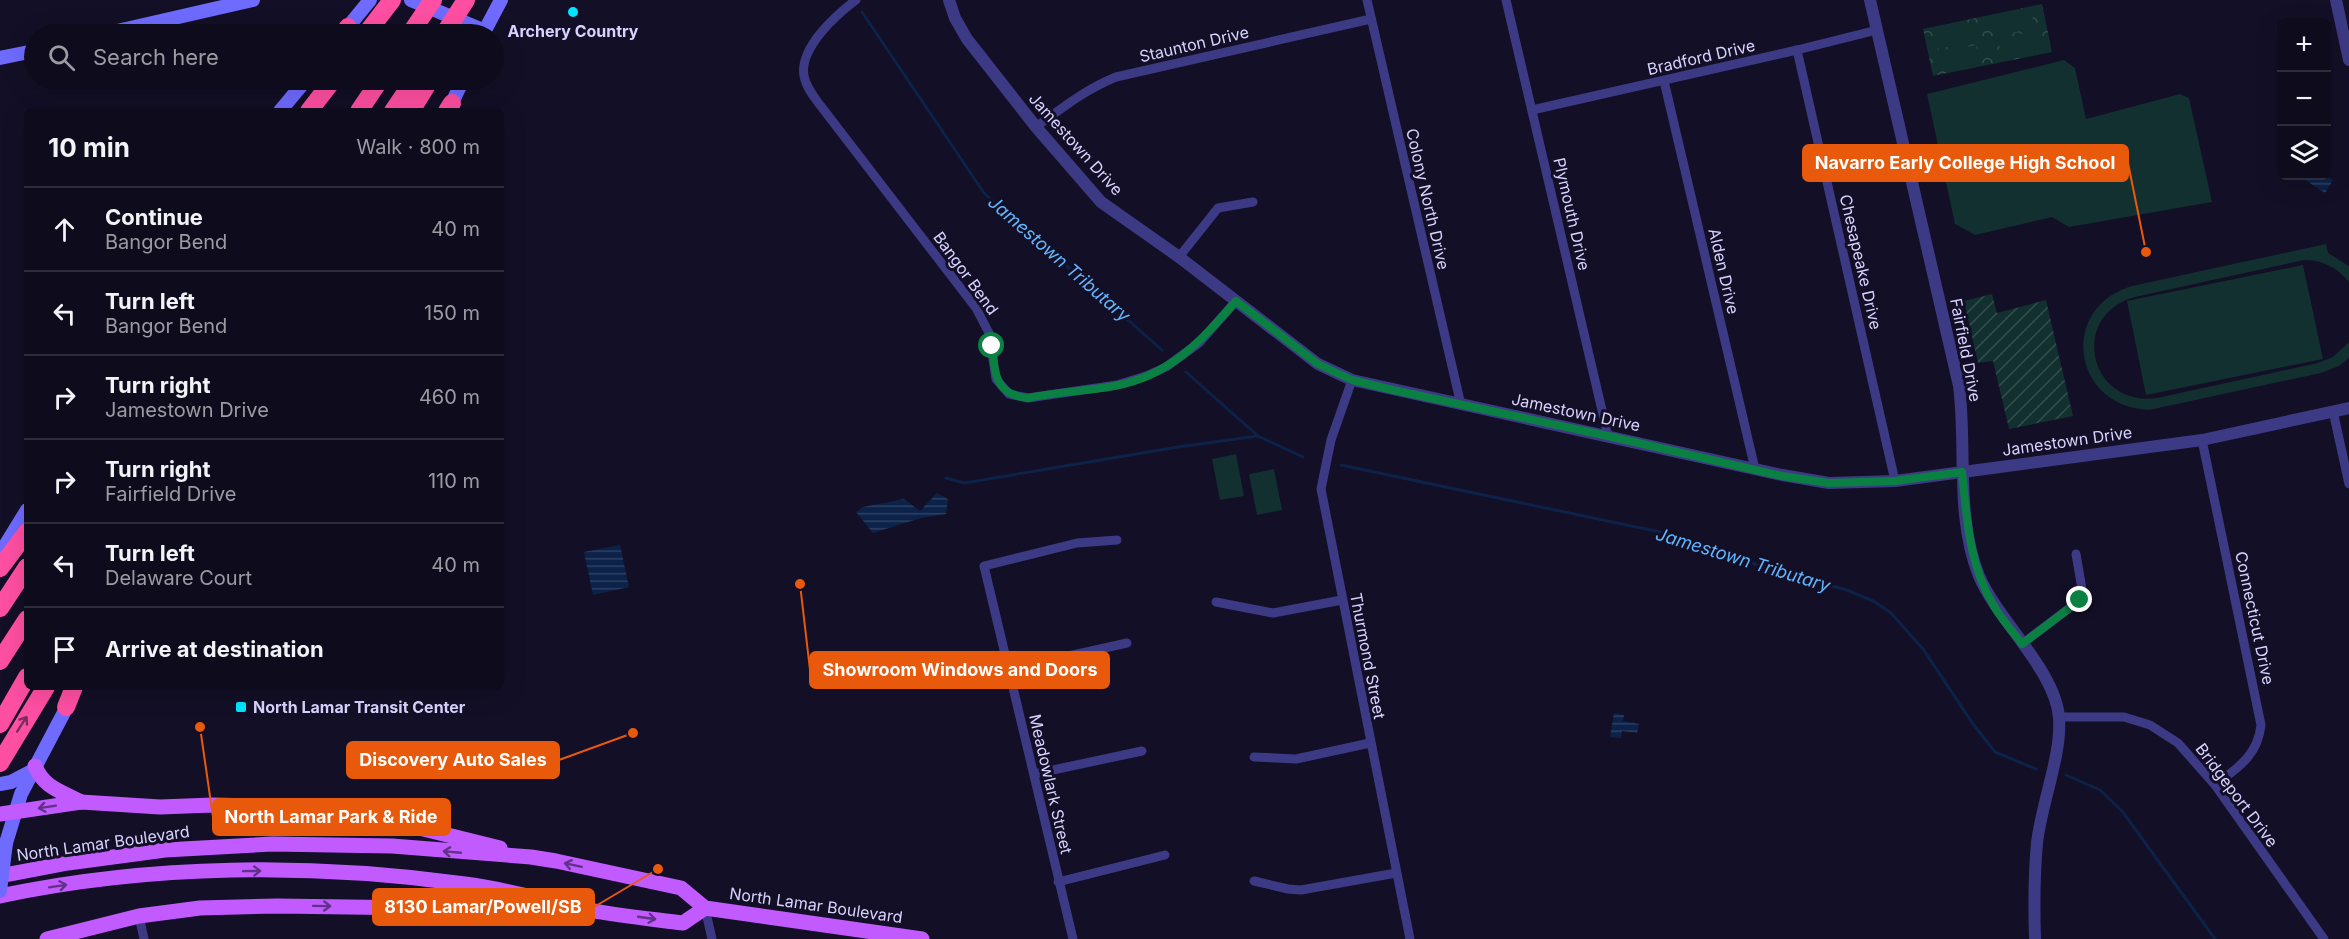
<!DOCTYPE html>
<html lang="en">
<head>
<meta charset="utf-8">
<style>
	body { margin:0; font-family:Inter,sans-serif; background:#171425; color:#f1f3f6 }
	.controls { position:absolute; right:18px; top:18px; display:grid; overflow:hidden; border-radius:9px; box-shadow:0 6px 24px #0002 }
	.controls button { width:54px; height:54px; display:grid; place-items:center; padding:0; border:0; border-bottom:2px solid #2e2b3b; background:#0e0b1c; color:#f1f3f6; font:30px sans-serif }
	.stop { position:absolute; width:18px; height:18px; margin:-14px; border:4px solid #0b8043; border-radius:50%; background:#fff }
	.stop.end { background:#0b8043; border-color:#fff; box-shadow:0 2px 6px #0008 }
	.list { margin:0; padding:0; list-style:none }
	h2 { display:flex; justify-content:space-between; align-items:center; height:78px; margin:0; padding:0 24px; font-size:26px }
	h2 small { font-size:20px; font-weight:400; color:#9b9ba3 }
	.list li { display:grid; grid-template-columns:39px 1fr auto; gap:18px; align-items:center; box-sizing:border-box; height:84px; padding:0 24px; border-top:2px solid #2e2b3b }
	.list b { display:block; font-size:22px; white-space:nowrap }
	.list p { margin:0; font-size:20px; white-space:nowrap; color:#9b9ba3 }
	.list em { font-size:20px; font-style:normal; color:#9b9ba3 }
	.icon { flex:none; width:33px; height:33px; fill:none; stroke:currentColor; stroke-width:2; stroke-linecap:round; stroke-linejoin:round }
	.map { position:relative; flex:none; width:2349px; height:939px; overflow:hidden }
	.search { position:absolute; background:#0e0b1c; box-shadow:0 6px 24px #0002; left:24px; top:24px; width:480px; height:66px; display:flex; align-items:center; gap:15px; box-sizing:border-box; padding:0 21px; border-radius:33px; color:#9b9ba3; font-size:22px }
	.panel { position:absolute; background:#0e0b1c; box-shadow:0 6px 24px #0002; left:24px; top:108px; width:480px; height:582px; border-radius:9px }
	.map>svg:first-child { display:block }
	.park { fill:url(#park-crowns) }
	.garden { fill:url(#garden-furrows) }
	.pitch { fill:#12302f }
	.water { fill:url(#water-rules) }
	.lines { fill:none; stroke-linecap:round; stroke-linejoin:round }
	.stream { stroke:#0c2248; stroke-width:3 }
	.minor { stroke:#3d3a85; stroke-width:9 }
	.tertiary { stroke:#3d3a85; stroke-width:12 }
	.secondary { stroke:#6f6bff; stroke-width:14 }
	.primary { stroke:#c25bff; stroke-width:15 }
	.motorway { stroke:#ff4fa3; stroke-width:18 }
	.secondary-bridge { stroke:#6f6bff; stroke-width:14 }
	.motorway-bridge { stroke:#ff4fa3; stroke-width:18 }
	.oneway { stroke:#7d2c5e }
	.oneway2 { stroke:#623188 }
	.route { stroke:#0b8043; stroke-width:8 }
	.poi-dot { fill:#00e5ff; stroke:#130f26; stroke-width:2 }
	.labels { text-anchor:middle; stroke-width:6; stroke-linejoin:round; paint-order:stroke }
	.poi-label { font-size:16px; font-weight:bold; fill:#d9d4ff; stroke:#130f26 }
	.street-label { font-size:16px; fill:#d9d4ff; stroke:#130f26 }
	.water-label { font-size:18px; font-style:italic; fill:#62b6ff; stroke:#130f26 }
	.leader { fill:none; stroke:#e8590c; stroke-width:2 }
	.callout-dot { fill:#e8590c; stroke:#130f26; stroke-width:2 }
	.callout { fill:#e8590c; stroke:#e8590c; stroke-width:2 }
	.callout-label { font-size:18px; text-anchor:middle; font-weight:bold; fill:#fff }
</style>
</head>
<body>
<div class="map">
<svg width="2349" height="939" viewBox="0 0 2349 939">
	<defs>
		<pattern id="park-crowns" width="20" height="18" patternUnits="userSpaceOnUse" patternTransform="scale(1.5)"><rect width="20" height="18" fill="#12302f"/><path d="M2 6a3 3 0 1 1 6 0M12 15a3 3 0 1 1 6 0" fill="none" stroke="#344d4e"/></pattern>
		<pattern id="garden-furrows" width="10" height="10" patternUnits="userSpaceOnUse" patternTransform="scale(1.5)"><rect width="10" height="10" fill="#12302f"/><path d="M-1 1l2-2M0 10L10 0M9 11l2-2" fill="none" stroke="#344d4e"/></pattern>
		<pattern id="water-rules" width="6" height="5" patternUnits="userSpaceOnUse" patternTransform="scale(1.5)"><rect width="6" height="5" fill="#0c2248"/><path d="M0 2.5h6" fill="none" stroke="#2f4163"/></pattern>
	</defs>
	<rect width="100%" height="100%" fill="#130f26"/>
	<polygon class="park" points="2042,4 2052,52 1933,76 1923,29"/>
	<polygon class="garden" points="1992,294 1997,313 2046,300 2073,416 2009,429 1993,361 1978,363 1964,301"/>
	<g class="pitch">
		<polygon points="2031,10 2035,28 1997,36 1993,18"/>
		<polygon points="1972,23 1976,41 1938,49 1934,30"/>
		<polygon points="2036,31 2040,49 2002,57 1998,39"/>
		<polygon points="1976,45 1980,63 1943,71 1939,53"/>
		<polygon points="2064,60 2075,68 2086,119 2180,94 2189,98 2212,202 2069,227 2052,217 1975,235 1955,224 1927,94"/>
		<path d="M2326,244L2328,253L2349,266V282C2337,267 2322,260 2304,260L2135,297C2069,315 2088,407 2157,398L2318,363L2333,357L2349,342V358L2339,366L2321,373L2149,410C2072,407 2058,308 2132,286Z"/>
		<polygon points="2303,265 2323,359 2146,395 2127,301"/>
		<polygon points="1236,454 1244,496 1220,500 1212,459"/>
		<polygon points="1274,469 1282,510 1257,515 1249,474"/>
	</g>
	<g class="water">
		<polygon points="2326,176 2333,180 2325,193 2299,176"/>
		<polygon points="937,493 948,499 946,514 921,518 873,533 856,512 863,507 904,499 920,511"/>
		<polygon points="620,545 629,587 593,595 584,552"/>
		<polygon points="1614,713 1624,715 1623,721 1639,724 1637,733 1622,731 1621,738 1610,737"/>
	</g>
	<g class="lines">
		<g class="stream">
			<polyline points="862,12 984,193 1162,350"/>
			<polyline points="1186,372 1258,436 1303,457"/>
			<polyline points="1341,465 1679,536 1774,571 1847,590 1875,602 1891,613 1923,649 1973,724 1995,752 2036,769"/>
			<polyline points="946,478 964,483 1178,447 1258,436"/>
			<polyline points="2066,775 2100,790 2122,811 2215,939"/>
		</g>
		<g class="minor">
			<path d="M856,0C836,15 799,48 804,76C806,87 814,97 820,105L976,308L989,333L996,379L1009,394L1028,398L1117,385L1146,376L1166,367L1199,343L1236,301"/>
			<polyline points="1367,0 1461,405"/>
			<polyline points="1506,0 1608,436"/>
			<polyline points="1797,50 1895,481"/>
			<polyline points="1664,81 1755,469"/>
			<polyline points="1532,110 1797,50 1877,30"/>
			<path d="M1036,127C1062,108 1086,89 1116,77L1371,19"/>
			<polyline points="1179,257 1218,208 1253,202"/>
			<polyline points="1352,380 1331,440 1321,489 1410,939"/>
			<polyline points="2333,411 2349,484"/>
			<path d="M2202,440L2261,725C2258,755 2238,768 2215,785"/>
			<polyline points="1216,602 1273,613 1342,600"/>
			<polyline points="2022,644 2080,600 2082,589 2076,554"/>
			<polyline points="1010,669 1127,643"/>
			<polyline points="2059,717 2124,717 2150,725 2178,743 2215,785 2324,939"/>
			<polyline points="1254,757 1296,759 1370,743"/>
			<polyline points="1034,774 1142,751"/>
			<polyline points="1254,881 1288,889 1301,890 1396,873"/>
			<polyline points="1058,882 1165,855"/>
			<polyline points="705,908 712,939"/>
			<polyline points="139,916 144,939"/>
			<polyline points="1073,939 984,566 1077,543 1117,540"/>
		</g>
		<g class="tertiary">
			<polyline points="949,0 955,18 967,39 1036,127 1101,202 1179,257 1318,364 1352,380 1782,475 1829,483 1895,481 2202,440 2349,408"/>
			<path d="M1870,0L1959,386C1967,448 1955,516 1979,576C1998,621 2056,671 2059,718C2062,754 2041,805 2037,843C2034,875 2034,907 2035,939"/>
			<polyline points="2336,0 2349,60"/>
		</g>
		<g class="secondary">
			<polyline points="411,0 485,31"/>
			<polyline points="343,33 370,0"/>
			<polyline points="104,34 253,0"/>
			<polyline points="483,34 501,0"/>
			<polyline points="0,58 34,51"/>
			<polyline points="280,111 306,80"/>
			<polyline points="448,111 463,80"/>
			<polyline points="0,554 27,510"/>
			<polyline points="0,784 11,782 32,771"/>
			<polyline points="6,843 21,794 70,701"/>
		</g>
		<g class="primary">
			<path d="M35,766C44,788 61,791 81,802"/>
			<polyline points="0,814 81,802 160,807 213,805 310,807 379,818 500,848"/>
			<polyline points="0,876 68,863 165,850 272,844 392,846 531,857 556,861 681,888 705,908 922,939"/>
			<path d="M0,896C151,864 312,863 465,884C507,889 547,902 589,910C620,916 652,919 683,923L705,908"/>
			<polyline points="47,939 139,916 200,908 277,906 562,910"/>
		</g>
		<g class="motorway">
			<polyline points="343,34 348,27"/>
			<polyline points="366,34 392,0"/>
			<polyline points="309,111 333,80"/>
			<polyline points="359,111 380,80"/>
			<polyline points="393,111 414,80"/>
			<polyline points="411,111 430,80"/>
			<polyline points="447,111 452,103"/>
			<polyline points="0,568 27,532"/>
			<polyline points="0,608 27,567"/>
			<polyline points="0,661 27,619"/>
			<polyline points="66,707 74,687"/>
			<polyline points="0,724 27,677"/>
			<polyline points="0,763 46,687"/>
		</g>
		<polyline class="secondary-bridge" points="0,891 6,843"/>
		<g class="motorway-bridge">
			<polyline points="410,34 433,0"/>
			<polyline points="444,34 466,0"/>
		</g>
	</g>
	<defs><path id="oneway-shaft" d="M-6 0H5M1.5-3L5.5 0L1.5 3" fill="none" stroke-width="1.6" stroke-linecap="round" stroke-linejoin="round" transform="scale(1.5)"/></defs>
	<use class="oneway" href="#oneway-shaft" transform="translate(22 724) rotate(-57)"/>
	<g class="oneway2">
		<use href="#oneway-shaft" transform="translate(47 807) rotate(171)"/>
		<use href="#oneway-shaft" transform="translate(452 852) rotate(-175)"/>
		<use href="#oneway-shaft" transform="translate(573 865) rotate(-168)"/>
		<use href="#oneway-shaft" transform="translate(252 871) rotate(-1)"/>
		<use href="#oneway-shaft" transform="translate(58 886) rotate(-9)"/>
		<use href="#oneway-shaft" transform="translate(322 906) rotate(1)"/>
		<use href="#oneway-shaft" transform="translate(647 918) rotate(8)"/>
	</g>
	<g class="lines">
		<path class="route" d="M992,346C995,374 995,395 1028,398C1056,392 1086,391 1114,386C1170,376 1201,341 1236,301L1318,364L1352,380L1393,390L1608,436L1782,476L1829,483L1895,481L1962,472C1967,519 1969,566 1994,606C2002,620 2013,632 2022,644L2080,600"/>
	</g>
	<g class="poi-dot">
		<circle cx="573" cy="12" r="6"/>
		<rect x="235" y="701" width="12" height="12" rx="3"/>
	</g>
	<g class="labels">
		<g class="poi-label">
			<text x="573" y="37">Archery Country</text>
			<text x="253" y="713" text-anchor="start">North Lamar Transit Center</text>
		</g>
		<g class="street-label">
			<text transform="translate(1194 44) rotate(-13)" y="6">Staunton Drive</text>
			<text transform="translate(1701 57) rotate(-13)" y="6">Bradford Drive</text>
			<text transform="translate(1076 144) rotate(48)" y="6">Jamestown Drive</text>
			<text transform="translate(1428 199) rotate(77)" y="6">Colony North Drive</text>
			<text transform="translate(1572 214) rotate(77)" y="6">Plymouth Drive</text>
			<text transform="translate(1861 262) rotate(77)" y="6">Chesapeake Drive</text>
			<text transform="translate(1724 271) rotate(77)" y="6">Alden Drive</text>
			<text transform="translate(966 273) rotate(54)" y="6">Bangor Bend</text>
			<text transform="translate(1966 350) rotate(79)" y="6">Fairfield Drive</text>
			<text transform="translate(1576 412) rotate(12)" y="6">Jamestown Drive</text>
			<text transform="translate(2067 441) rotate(-8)" y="6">Jamestown Drive</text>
			<text transform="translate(2255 618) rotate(78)" y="6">Connecticut Drive</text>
			<text transform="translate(1368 656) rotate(79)" y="6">Thurmond Street</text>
			<text transform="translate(1051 784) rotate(77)" y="6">Meadowlark Street</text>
			<text transform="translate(2237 795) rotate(53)" y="6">Bridgeport Drive</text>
			<text transform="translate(103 843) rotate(-8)" y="6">North Lamar Boulevard</text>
			<text transform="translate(816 905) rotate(8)" y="6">North Lamar Boulevard</text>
		</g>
		<g class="water-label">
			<text transform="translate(1059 259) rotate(41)" y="6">Jamestown Tributary</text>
			<text transform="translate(1743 560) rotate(17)" y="6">Jamestown Tributary</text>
		</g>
	</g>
	<path class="leader" d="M2146 252L2128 163M800 584L810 670M633 733L559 760M200 727L213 817M658 869L594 907"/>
	<g class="callout-dot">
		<circle cx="2146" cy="252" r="6"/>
		<circle cx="800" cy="584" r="6"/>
		<circle cx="633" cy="733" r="6"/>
		<circle cx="200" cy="727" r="6"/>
		<circle cx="658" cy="869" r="6"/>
	</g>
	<g class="callout">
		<rect x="1803" y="145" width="325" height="36" rx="6"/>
		<rect x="810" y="652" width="299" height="36" rx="6"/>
		<rect x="347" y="742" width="212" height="36" rx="6"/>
		<rect x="213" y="799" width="237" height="36" rx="6"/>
		<rect x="373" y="889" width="221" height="36" rx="6"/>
	</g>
	<g class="callout-label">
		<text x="1965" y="169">Navarro Early College High School</text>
		<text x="960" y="676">Showroom Windows and Doors</text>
		<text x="453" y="766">Discovery Auto Sales</text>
		<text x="331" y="823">North Lamar Park &amp; Ride</text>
		<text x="483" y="913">8130 Lamar/Powell/SB</text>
	</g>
</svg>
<div class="controls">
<button>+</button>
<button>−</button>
<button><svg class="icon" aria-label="layers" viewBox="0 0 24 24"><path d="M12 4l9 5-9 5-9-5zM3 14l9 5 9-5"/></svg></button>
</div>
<div class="stop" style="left:992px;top:346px"></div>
<div class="stop end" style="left:2080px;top:600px"></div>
<div class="search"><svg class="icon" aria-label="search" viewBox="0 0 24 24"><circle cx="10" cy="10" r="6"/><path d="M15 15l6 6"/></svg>Search here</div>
<section class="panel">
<h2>10 min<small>Walk · 800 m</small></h2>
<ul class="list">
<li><svg class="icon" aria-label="ahead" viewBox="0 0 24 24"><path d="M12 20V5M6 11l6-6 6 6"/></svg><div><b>Continue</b><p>Bangor Bend</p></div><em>40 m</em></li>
<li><svg class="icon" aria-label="left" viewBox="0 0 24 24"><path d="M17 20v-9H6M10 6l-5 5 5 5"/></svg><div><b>Turn left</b><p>Bangor Bend</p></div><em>150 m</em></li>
<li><svg class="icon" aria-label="right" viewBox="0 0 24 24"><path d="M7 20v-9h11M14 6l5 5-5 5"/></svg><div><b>Turn right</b><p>Jamestown Drive</p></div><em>460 m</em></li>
<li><svg class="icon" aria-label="right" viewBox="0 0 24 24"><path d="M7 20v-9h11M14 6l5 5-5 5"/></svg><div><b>Turn right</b><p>Fairfield Drive</p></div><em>110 m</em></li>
<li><svg class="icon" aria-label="left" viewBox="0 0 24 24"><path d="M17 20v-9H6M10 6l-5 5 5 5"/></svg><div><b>Turn left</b><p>Delaware Court</p></div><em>40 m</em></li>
<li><svg class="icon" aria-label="arrive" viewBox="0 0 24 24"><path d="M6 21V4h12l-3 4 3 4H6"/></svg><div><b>Arrive at destination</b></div></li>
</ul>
</section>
</div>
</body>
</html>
